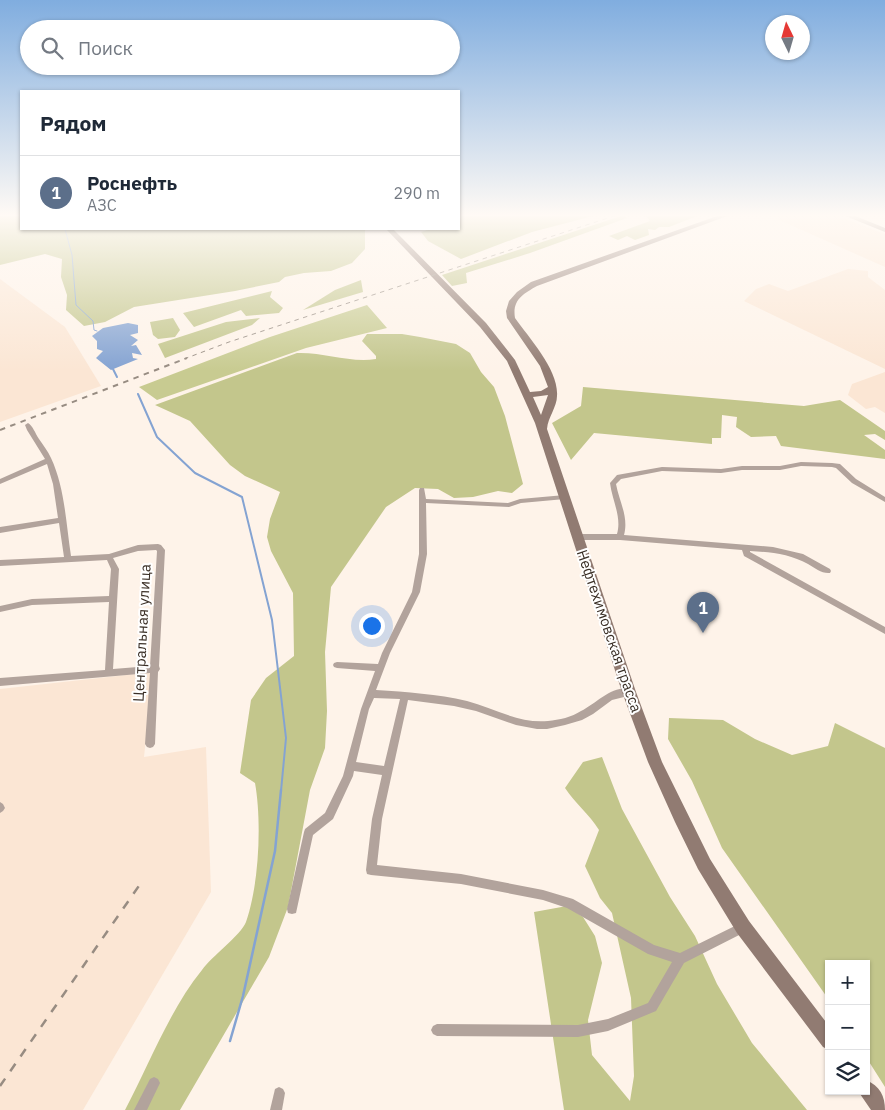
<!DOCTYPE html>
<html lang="ru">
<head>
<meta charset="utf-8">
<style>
	body { margin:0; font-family:"IBM Plex Sans",sans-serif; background:#f2f2f3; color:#1f2937 }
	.controls { position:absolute; right:15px; bottom:15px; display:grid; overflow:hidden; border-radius:0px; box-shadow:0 1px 4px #0004 }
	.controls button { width:45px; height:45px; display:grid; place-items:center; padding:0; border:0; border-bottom:1px solid #e0e1e3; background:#fff; color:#1f2937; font:25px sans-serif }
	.compass { position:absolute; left:765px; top:15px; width:45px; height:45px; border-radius:50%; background:#fff; box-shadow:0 1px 4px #0004; rotate:355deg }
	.you { position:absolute; left:371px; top:625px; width:18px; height:18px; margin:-12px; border:4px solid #fff; border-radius:50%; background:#1a73e8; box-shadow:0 0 0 8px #1a73e833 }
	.badge { display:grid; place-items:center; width:32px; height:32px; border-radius:50%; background:#111827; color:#fff; font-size:16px; font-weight:700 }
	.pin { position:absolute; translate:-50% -41px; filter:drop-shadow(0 1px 2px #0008) }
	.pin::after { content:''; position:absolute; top:26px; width:18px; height:15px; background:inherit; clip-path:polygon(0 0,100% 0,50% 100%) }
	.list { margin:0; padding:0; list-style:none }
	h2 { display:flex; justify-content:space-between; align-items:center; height:65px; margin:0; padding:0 20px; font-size:21px }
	h2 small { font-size:16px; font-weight:400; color:#747a83 }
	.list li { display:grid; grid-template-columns:32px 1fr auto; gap:15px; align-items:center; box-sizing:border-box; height:75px; padding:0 20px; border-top:1px solid #e0e1e3 }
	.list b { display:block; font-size:19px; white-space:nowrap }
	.list p { margin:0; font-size:16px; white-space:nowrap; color:#747a83 }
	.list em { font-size:16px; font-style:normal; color:#747a83 }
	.icon { flex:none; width:28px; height:28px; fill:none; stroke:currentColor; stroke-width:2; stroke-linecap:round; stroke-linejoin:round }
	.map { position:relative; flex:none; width:885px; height:1110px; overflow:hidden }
	.search { position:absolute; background:#fff; box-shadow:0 1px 4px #0004; left:20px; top:20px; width:440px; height:55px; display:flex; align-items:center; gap:12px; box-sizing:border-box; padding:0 18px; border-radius:28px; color:#747a83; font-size:19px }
	.panel { position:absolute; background:#fff; box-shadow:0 1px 4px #0004; left:20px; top:90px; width:440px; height:140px; border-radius:0px }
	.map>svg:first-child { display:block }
	.built { fill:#fbe6d4 }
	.green { fill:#c8cb91 }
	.forest { fill:#c3c68c }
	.water { fill:#84a3d2 }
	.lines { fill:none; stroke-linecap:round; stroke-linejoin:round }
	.stream-far2 { stroke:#84a3d2; stroke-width:1 }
	.stream-far1 { stroke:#84a3d2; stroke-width:2 }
	.stream { stroke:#84a3d2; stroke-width:2.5 }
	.street { fill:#b2a39c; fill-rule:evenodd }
	.secondary { fill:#917b72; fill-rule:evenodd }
	.rail-far2 { stroke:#978c82; stroke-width:1; stroke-dasharray:4.5 4.5; stroke-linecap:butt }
	.rail-far1 { stroke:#978c82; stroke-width:2; stroke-dasharray:5.5 5.5; stroke-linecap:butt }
	.rail { stroke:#978c82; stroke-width:2.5; stroke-dasharray:9 9; stroke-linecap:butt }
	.labels { text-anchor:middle; stroke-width:4; stroke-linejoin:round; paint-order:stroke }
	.street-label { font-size:15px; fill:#3a2f26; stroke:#fff }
</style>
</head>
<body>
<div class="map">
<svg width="885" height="1110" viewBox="0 0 885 1110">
	<rect width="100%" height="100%" fill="#fef3e9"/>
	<g class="built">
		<polygon points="768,215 835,215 885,234 885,267"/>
		<polygon points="848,269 868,271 868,277 885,290 885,369 744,301 756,289 769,284 788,291"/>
		<polygon points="0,279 65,327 101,386 0,422"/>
		<polygon points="885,372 885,413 875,407 866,409 848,395 852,384"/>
		<polygon points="153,672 144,757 206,747 211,892 83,1110 0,1110 0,689"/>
	</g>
	<polygon class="green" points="367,305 387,328 306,348 157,400 139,387 270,337"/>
	<g class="forest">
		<polygon points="0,215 21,215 21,229 365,229 365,249 352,263 331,271 304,273 285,277 279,282 235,291 134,307 105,322 84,326 66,310 67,295 61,277 62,259 45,254 0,265"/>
		<polygon points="461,215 597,215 532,232 461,259 428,241 421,232 431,229 459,229"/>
		<polygon points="624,215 627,218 530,253 466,273 467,283 452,286 442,275"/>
		<polygon points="645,215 700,215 669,227 659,227 655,230 648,229 649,235 635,240 627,236 618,240 609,236 650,221"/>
		<polygon points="361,280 363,292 303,310 335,290"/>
		<polygon points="272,291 270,297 283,308 279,313 246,316 241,310 194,327 183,313"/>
		<polygon points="173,318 180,330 175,337 158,339 153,335 150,322"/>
		<polygon points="260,318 252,325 165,358 158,344 226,322"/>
		<path d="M367,334H402L420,337L456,344L470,353L481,372L494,387L505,416L523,484L512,493L498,491L473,497L454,498L438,489L415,488L386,507L331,587L325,652L327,711L325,748L310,790L288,907L269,957L180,1110H125C149,1065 170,1009 202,970C211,957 241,935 246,922C259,885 262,822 255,783L240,773L251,700L266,678L294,656L293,593L271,551L267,537L270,519L280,492L245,476L230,465L190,421L155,405L297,353C324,352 349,363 376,359V356L362,341Z"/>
		<polygon points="583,387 804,406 840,400 885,431 885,440 875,434 864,435 885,450 885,459 781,446 776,436 751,437 736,427 737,417 722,415 721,438 712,438 712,444 594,433 571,460 552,423 581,406"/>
		<polygon points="669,718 723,720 755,739 792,755 828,746 835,723 885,748 885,1087 866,1057 866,964 829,964 829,1000 722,848 692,781 668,739"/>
		<path d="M602,757L622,809L670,897L695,936L717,984L752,1043L807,1110H564L534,912L567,906L583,917L595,936L602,963L588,1020L592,1055L630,1101L634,1076L631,998L612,913L600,898L585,866L599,830C589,814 575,803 565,788L583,762Z"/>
	</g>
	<polygon class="water" points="128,323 138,325 138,333 130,335 138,340 131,346 136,345 142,355 132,353 133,358 138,359 111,370 96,358 103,351 97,349 97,341 92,336 103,328"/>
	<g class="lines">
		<polyline class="stream-far2" points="65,229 72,255 76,305 93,321 94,330 97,331"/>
		<g class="stream-far1">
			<polyline points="113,369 117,377"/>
			<polyline points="138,394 157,437 195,473 242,497 272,620 286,738 281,791"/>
		</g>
		<polyline class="stream" points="230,1041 243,996 275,851 281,790"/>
		<g class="street">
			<path d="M28,423C33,426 35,433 39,439C43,445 48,451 51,458C65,488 66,524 71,556L109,554L138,545L158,544L161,545L165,550L159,666L160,669L158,672L155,744L153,747L150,748L147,747L145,744L150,673L0,686V678L105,670L109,602L32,605L0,612V606L32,599L109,596L111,569L107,560L0,566V560L64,557L59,523L0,533V527L58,518L53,484L47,464L0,484V479L45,459L27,430L25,425ZM156,550L157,551L150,666L113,669L119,569L113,558L138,551Z"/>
			<path d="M801,462L832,463L840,464L856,479L885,497V502L852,483L836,468L832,467L801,466L780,470H742L721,473L662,471L621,479L616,484C619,501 629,517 624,535L773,547L803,554L830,569L831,571L830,573C822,574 815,568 808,564C790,554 770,552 750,551V552L885,627V634L744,556L742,550L620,540H577L573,537L577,534H617C622,517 612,500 610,483L617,475L662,467L721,469L742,466H780Z"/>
			<path d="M420,488H424L426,499L508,503L520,499L565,495L568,497L565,499L521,503L509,507L426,503L427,554L420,592L390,653L376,690C407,692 437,694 467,701C493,708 520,724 548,721C559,720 572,717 581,711C597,703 613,684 632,689L633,692L632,695L612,700L593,714L582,720L565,725L547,729H537L516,725L476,711L454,706L408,700L382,819L377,865L461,874L543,890L573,899L654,945L680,953L743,922L747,923L748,927L747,931L684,963L656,1011L608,1031L578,1037L437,1036L433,1034L431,1030L433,1026L437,1024L578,1025L608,1019L648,1003L672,962L648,954L567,908L543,900L461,884L371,875L367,874L366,870L372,819L382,775L354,771L353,776L333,819L313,835L296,913L292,914L288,913L287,909L304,832L305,829L325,813L343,776L361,709L375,671L337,668L334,667L333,665L334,663L337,662L378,664L382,653L412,592L419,554V490ZM374,698L400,699L384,766L356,762L369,709Z"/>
			<polygon points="0,802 3,804 5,808 3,811 0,813"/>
			<polygon points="154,1077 158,1079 160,1083 147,1110 134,1110 150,1079"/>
			<polygon points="279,1087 283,1089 285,1093 282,1110 270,1110 275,1089"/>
		</g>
		<g class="secondary">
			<path d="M720,215H730L537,286C523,294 512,300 515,318C529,338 559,370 557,396C557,407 548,417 547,429L636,692L662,762L710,859L749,921L829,1026V1050L823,1047L737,933L698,869L675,822L648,762L622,692L535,423L507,361L480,327L386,229H393L486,323L515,360L530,392L541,391L548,387L540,366L507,318L506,311L509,301L517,292L531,282ZM548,395L541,415L533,397Z"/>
			<polygon points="843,215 853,215 885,228 885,232"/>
			<path d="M866,1080C880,1086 885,1096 885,1110H871L858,1091H866Z"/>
		</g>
		<polyline class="rail-far2" points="184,359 229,342 617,215"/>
		<polyline class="rail-far1" points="0,430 187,358"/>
		<polyline class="rail" points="0,1086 143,880"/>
	</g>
	<linearGradient id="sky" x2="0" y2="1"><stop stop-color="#80addf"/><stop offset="0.58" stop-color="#fffaf5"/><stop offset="1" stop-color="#fffaf5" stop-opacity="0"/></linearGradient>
	<rect width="885" height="371" fill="url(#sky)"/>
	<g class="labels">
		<g class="street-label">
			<text transform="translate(609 631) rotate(71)" y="5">Нефтехимовская трасса</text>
			<text transform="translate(142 633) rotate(-87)" y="5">Центральная улица</text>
		</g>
	</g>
</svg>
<div class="controls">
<button>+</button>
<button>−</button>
<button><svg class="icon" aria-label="layers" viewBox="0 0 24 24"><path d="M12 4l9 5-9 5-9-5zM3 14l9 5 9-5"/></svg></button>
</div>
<svg class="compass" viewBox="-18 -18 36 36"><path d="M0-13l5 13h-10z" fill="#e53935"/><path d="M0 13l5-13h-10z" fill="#747a83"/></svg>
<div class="you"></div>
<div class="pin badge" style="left:703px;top:633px;background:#5c6f8a">1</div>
<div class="search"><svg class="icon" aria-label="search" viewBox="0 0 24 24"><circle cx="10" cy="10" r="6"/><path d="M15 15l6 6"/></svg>Поиск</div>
<section class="panel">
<h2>Рядом<small></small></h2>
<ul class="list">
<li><span class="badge" style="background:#5c6f8a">1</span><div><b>Роснефть</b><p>АЗС</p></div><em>290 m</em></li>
</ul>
</section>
</div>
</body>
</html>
